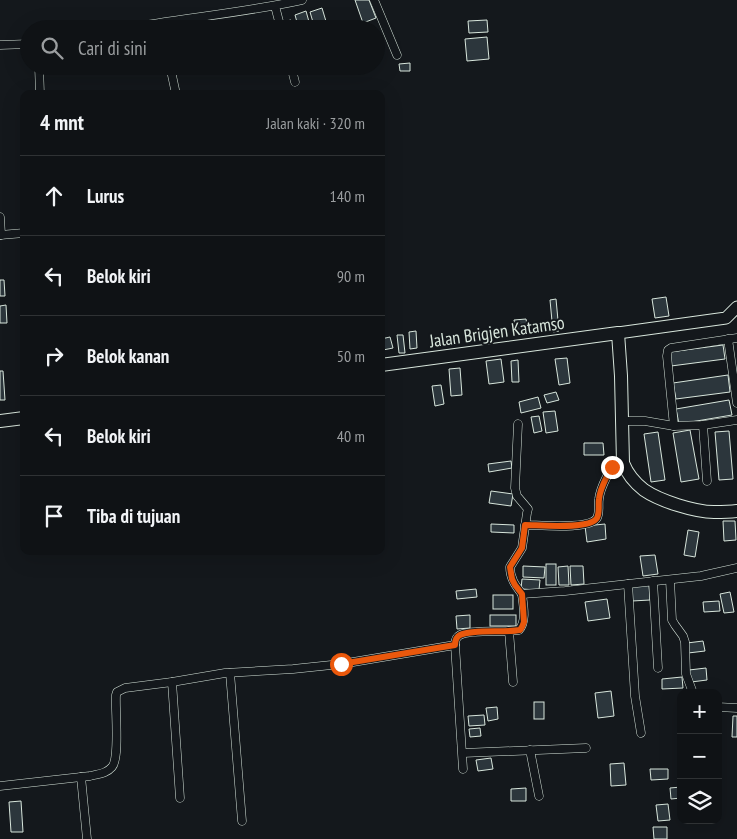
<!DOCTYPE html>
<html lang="id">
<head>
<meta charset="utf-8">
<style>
	body { margin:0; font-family:"PT Sans Narrow",sans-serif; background:#181b1e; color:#f1f3f6 }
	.controls { position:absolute; right:15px; bottom:15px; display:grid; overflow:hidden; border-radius:10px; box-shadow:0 5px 20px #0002 }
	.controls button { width:45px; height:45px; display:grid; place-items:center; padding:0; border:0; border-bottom:1px solid #2f3234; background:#0f1215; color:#f1f3f6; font:25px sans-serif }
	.stop { position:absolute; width:15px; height:15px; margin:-11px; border:4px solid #ea580c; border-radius:50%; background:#fff }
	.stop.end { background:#ea580c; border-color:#fff; box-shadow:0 1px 5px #0008 }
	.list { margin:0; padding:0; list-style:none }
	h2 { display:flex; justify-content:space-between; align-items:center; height:65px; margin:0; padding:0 20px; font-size:21px }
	h2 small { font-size:16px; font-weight:400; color:#9b9ea0 }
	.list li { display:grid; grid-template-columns:32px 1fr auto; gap:15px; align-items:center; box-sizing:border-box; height:80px; padding:0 20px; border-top:1px solid #2f3234 }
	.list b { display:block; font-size:19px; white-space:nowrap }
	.list em { font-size:16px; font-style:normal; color:#9b9ea0 }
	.icon { flex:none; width:28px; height:28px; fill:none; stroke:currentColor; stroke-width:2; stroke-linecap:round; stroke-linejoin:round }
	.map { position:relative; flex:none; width:737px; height:839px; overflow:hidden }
	.search { position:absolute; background:#0f1215; box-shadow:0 5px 20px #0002; left:20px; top:20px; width:365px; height:55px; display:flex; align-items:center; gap:12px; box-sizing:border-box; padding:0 18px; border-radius:28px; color:#9b9ea0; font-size:19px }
	.panel { position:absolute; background:#0f1215; box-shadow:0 5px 20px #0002; left:20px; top:90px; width:365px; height:465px; border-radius:10px }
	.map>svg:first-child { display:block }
	.building { fill:#2c363c; stroke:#d8e6dc }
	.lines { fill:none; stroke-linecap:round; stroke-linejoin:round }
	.street-casing { stroke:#d8e6dc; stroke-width:9 }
	.secondary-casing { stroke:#d8e6dc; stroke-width:13 }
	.primary-casing { stroke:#d8e6dc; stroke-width:14 }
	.street { stroke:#14181c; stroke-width:8 }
	.secondary { stroke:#14181c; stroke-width:11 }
	.primary { stroke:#14181c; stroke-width:12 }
	.route { stroke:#ea580c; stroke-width:6 }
	.labels { text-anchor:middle; stroke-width:4; stroke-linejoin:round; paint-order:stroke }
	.street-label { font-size:18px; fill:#d8e6dc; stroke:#14181c }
</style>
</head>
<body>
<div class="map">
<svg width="737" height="839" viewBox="0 0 737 839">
	<rect width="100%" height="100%" fill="#14181c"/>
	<g class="building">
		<polygon points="355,0 369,0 376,18 363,23"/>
		<polygon points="322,8 328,28 315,29 310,12"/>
		<polygon points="306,11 311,29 299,29 295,15"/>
		<polygon points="291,20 293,29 283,29 281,22"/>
		<polygon points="487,20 488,32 469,33 468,21"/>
		<polygon points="487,37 489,59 467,61 465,39"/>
		<polygon points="410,63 410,71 400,71 399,64"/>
		<polygon points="0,280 4,280 5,296 0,296"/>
		<polygon points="666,297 669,316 655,318 652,299"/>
		<polygon points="556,299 559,331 553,332 550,300"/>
		<polygon points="6,305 7,323 0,323 0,306"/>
		<polygon points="526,319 528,331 516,333 514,320"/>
		<polygon points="416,331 417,348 410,349 409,332"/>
		<polygon points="397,335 403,335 405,353 399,353"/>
		<polygon points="390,337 393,348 383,350 381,339"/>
		<polygon points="723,345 725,359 671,366 669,352"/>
		<polygon points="567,358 570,383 559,385 555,359"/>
		<polygon points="501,359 504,382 489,384 486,361"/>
		<polygon points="518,360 519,382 512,382 511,361"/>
		<polygon points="460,368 462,395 451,396 449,369"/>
		<polygon points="0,371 3,371 5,400 0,400"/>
		<polygon points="728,375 730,392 676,399 673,383"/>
		<polygon points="441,385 444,404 435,406 432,386"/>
		<polygon points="556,392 559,400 547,403 544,395"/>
		<polygon points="538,397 541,408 521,413 519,402"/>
		<polygon points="729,400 732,415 679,424 676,409"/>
		<polygon points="555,411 558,431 546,433 543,412"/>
		<polygon points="539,416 542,431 534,433 531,417"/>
		<polygon points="690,430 699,479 681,482 673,433"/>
		<polygon points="729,431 733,479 719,480 715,432"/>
		<polygon points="658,432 665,480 651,482 644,434"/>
		<polygon points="584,443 603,443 604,455 584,455"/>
		<polygon points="511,461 512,468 489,472 488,464"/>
		<polygon points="491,491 513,494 511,506 489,503"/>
		<polygon points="723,521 735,521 736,540 724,541"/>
		<polygon points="491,524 514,525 514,533 491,532"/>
		<polygon points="605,524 606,539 587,542 585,526"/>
		<polygon points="688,530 699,532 695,557 684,555"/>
		<polygon points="655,555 658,574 643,576 640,556"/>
		<rect x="546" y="564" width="10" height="21"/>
		<polygon points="523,566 545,567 544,578 523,577"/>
		<polygon points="568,566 569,585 559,585 558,567"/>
		<polygon points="570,566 583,566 584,584 571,585"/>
		<polygon points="522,579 540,580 539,590 521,589"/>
		<polygon points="649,585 650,600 632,601 631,586"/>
		<polygon points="476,589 477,597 457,599 456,591"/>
		<polygon points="730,592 734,612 724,613 720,594"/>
		<rect x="493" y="595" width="20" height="14"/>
		<polygon points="607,599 610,618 588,621 585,602"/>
		<polygon points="719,601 720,611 704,612 703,602"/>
		<polygon points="470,615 470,628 457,629 456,616"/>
		<rect x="490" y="615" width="26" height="11"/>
		<polygon points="703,641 705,651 688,653 687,643"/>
		<polygon points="706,668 707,680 691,682 689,670"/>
		<polygon points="682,677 683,688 662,689 662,679"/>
		<polygon points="611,691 614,716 598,718 595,693"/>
		<rect x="534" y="702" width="10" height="17"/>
		<polygon points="497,707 498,719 488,721 486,708"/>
		<polygon points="484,715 485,725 469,726 468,716"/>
		<polygon points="733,716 737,716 737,737 732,737"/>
		<polygon points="480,728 481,736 470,737 469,729"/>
		<polygon points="491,758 493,769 478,771 476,760"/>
		<polygon points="624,763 626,785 611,786 610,764"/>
		<polygon points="650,769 668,769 668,779 651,780"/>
		<polygon points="681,787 681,798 671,799 670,788"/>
		<polygon points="526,788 526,801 511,801 511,789"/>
		<polygon points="21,801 23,832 11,832 9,802"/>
		<polygon points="668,804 670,820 658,821 656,805"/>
		<polygon points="653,827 667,827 667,839 654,839"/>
	</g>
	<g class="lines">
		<g class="street-casing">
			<g id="street">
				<polyline points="374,0 397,55"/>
				<polyline points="275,6 281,29"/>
				<path d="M123,29C182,18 243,13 302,0"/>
				<polyline points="0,45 29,44"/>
				<polyline points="39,66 40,94"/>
				<polyline points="170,66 176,94"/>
				<polyline points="291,66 295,82"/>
				<polyline points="0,217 1,235"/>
				<polyline points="0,235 24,233"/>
				<polyline points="728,339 737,403"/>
				<polyline points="623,421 645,421 674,426 703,425 737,420"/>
				<path d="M518,424L515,488L517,496L528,509L527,513L522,548L510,567C510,578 515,585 522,594L565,591L628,584L701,576L737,568"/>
				<polyline points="703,425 707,481"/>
				<polyline points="674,426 667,356 668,350 671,348 737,338"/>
				<path d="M525,525C539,525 590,530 597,518C600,512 598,505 599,499C600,488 606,479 610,470L612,467L623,463"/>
				<polyline points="670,580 672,620 675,625 683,636 685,642 686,674 693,693"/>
				<polyline points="653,581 658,668"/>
				<polyline points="628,584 635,696 641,733"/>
				<polyline points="230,673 242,821"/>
				<polyline points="172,682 180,798"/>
				<path d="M513,682L509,631L519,630C527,621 523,604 522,594"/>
				<polyline points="718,707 737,708"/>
				<polyline points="530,750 539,796"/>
				<polyline points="463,753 586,748"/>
				<path d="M463,769L455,645C455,640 456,637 460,635C470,630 497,632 509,631"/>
				<polyline points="81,777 87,839"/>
				<path d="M0,786L90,776C98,774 106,774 112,767C120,758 115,710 116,695L117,692L125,688L172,682L225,673L293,669L341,664L455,645"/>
			</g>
		</g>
		<g class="secondary-casing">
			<polyline id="secondary" points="618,333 726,318 737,307"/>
		</g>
		<g class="primary-casing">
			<g id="primary">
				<path d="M381,365L618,333L621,376L623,463C627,473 635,483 644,490C660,501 695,512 714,512C721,512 729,512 737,511"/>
				<polyline points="0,421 24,418"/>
			</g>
		</g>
		<use href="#street" class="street"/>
		<use href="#secondary" class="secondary"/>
		<use href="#primary" class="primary"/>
	</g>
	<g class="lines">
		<path class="route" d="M341,664L455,645C455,641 456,637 460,635C473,629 504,633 520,630L522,627L524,622L522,594L515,585L512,579L510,567L522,548L525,525C539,525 590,530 597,518C600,512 598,505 599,499C600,488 606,479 610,470L612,467"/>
	</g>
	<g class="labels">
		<g class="street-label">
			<text transform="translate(497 332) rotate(-8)" y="6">Jalan Brigjen Katamso</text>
		</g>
	</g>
</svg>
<div class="controls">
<button>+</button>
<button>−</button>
<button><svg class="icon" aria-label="layers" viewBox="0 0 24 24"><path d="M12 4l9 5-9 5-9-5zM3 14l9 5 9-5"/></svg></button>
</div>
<div class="stop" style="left:341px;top:664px"></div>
<div class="stop end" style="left:612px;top:467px"></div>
<div class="search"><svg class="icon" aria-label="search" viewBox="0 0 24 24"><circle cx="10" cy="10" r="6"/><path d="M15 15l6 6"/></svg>Cari di sini</div>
<section class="panel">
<h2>4 mnt<small>Jalan kaki · 320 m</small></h2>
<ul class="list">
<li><svg class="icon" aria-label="ahead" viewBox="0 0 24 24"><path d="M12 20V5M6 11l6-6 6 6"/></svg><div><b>Lurus</b></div><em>140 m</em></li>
<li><svg class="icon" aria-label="left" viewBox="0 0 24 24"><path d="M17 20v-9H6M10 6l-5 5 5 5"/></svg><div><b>Belok kiri</b></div><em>90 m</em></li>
<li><svg class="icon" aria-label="right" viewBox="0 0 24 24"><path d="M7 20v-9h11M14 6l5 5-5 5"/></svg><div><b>Belok kanan</b></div><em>50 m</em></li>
<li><svg class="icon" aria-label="left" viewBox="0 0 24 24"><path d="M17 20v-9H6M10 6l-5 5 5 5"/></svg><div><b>Belok kiri</b></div><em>40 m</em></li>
<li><svg class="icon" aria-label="arrive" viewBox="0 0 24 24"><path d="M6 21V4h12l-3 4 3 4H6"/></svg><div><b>Tiba di tujuan</b></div></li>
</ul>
</section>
</div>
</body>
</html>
